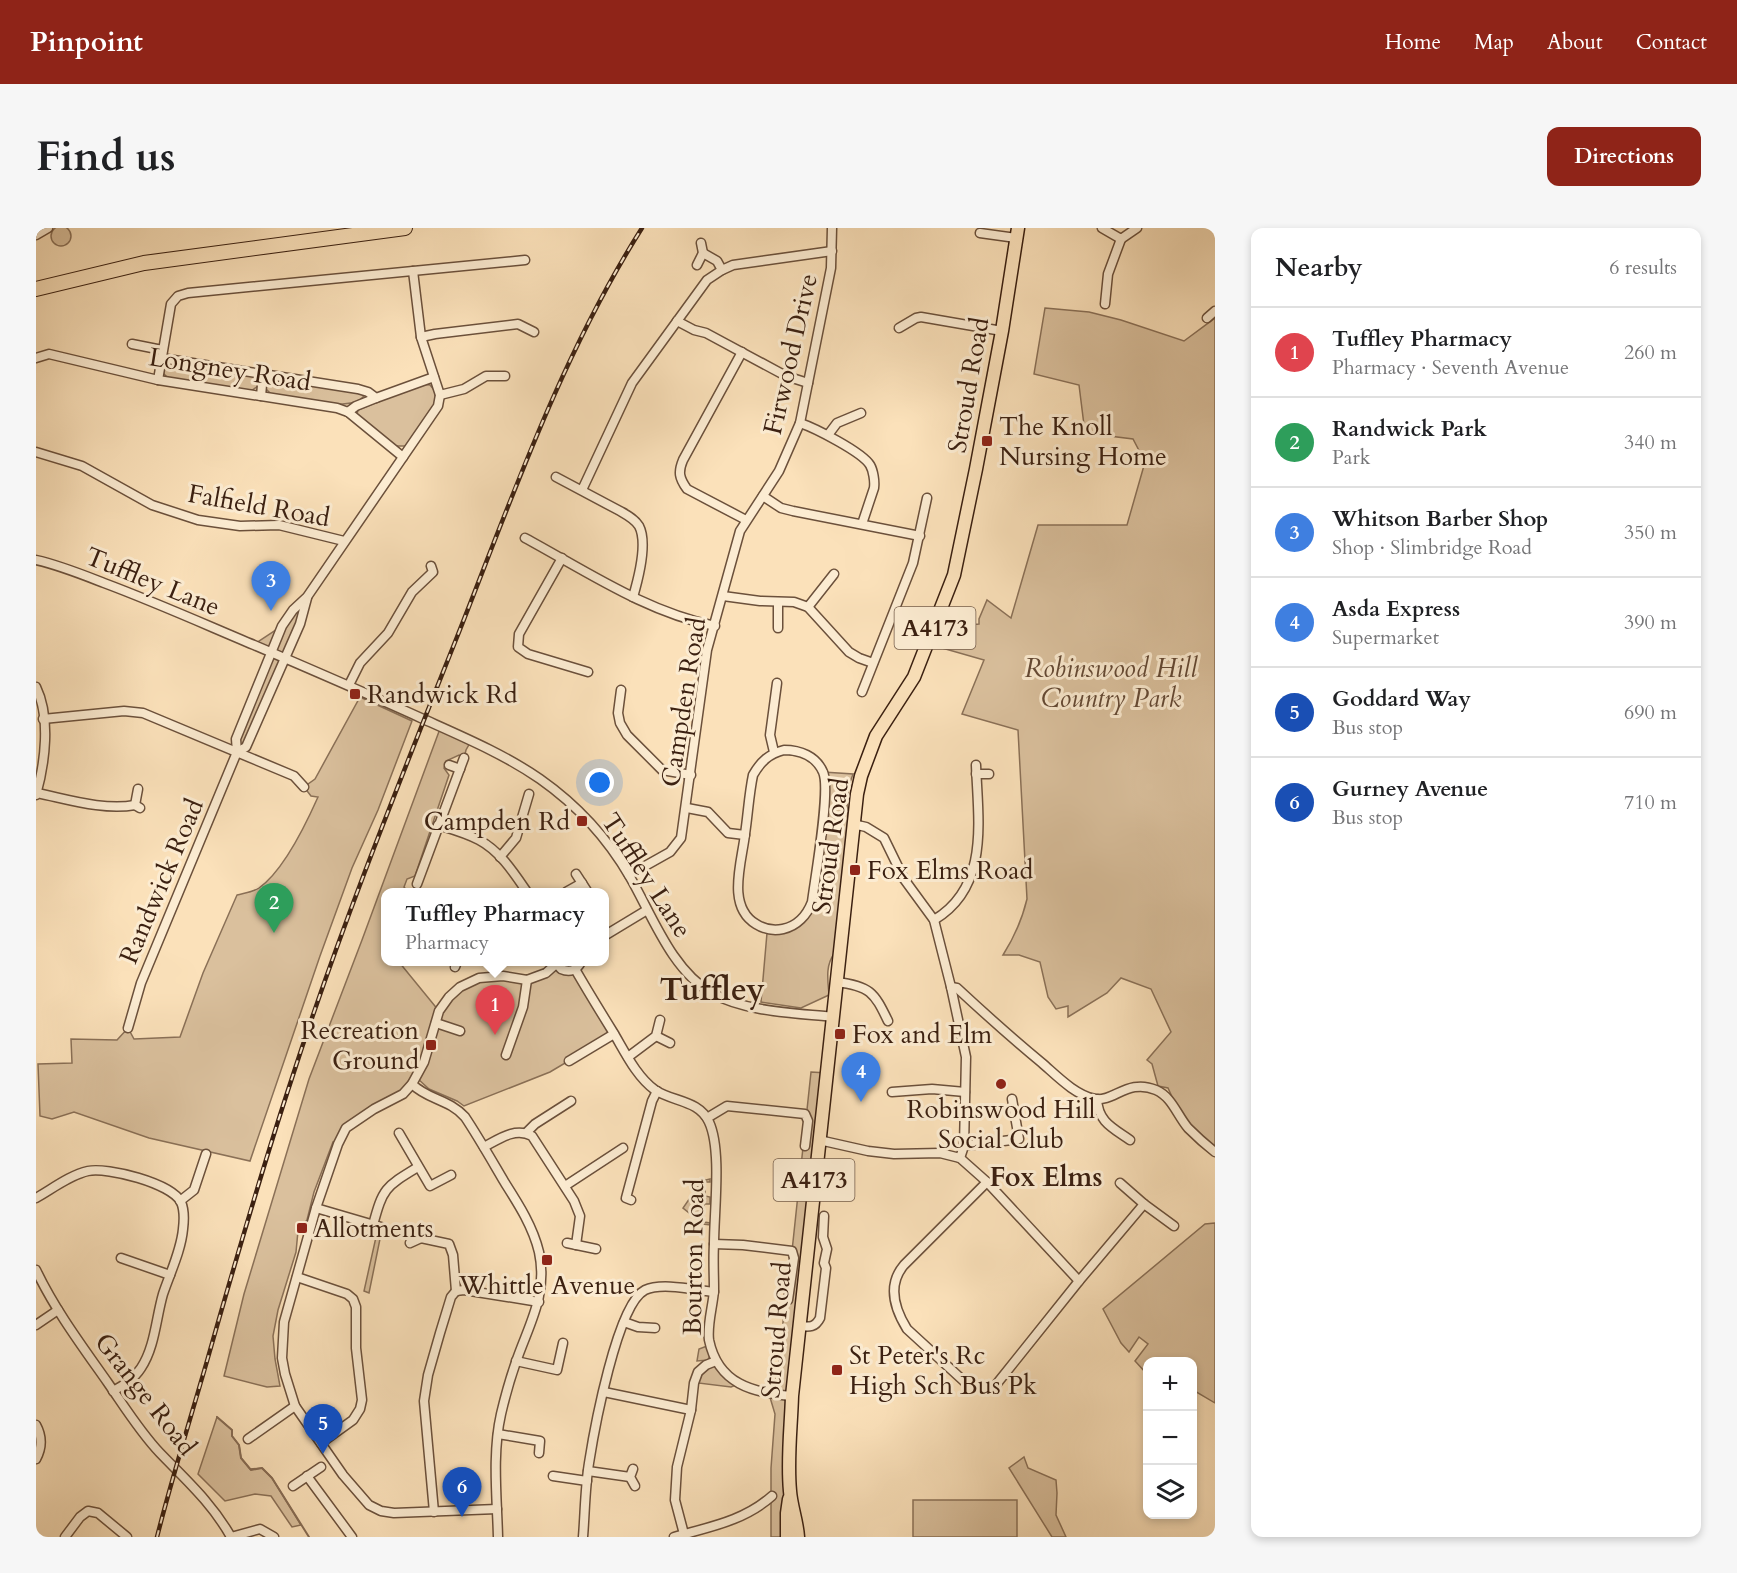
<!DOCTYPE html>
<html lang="en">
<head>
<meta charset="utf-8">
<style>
	body { margin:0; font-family:Cardo,serif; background:#f6f6f6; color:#202124 }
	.controls { position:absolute; right:18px; bottom:18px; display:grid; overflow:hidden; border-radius:12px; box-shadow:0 3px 9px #0003 }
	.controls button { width:54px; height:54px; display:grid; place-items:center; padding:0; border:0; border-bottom:2px solid #e0e0e0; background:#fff; color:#202124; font:30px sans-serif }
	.you { position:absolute; left:564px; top:555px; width:21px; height:21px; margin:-15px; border:4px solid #fff; border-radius:50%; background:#1a73e8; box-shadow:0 0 0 9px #1a73e833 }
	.badge { display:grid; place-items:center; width:39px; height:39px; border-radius:50%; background:#8f2418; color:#fff; font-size:20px; font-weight:700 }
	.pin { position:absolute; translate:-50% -50px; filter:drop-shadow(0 2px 3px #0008) }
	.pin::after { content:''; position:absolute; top:32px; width:21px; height:18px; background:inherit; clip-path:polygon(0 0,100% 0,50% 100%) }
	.popup { position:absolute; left:345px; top:660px; width:228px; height:78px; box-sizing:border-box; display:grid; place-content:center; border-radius:12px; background:#fff; filter:drop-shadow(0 2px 4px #0005); font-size:20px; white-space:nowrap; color:#757577 }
	.popup b { font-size:22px; color:#202124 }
	.popup::after { content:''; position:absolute; left:50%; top:100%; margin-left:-12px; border:12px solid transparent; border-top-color:#fff }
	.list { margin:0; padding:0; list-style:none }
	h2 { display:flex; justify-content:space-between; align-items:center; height:78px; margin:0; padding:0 24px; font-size:26px }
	h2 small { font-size:20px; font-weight:400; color:#757577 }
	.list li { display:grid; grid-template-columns:39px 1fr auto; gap:18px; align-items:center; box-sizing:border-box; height:90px; padding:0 24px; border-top:2px solid #e0e0e0 }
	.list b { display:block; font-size:22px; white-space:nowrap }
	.list p { margin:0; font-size:20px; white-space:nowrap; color:#757577 }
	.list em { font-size:20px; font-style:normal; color:#757577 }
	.icon { flex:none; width:33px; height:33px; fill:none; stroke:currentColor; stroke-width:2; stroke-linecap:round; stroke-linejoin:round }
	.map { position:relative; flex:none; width:1179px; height:1309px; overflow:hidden; border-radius:12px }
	header { display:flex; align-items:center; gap:36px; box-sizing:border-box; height:84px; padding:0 30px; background:#8f2418; color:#fff }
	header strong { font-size:28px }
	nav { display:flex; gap:33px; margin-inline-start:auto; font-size:21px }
	.intro { display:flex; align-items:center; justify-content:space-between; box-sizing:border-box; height:144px; padding:0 36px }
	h1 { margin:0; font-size:42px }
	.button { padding:15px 27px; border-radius:12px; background:#8f2418; color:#fff; font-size:21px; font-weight:700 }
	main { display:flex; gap:36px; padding:0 36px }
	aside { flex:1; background:#fff; border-radius:12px; box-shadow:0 3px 9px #0003 }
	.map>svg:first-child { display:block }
	.green { fill:#dac09d; stroke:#8a7057; stroke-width:1.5 }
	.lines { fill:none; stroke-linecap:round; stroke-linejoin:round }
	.stream { stroke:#876c54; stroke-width:2 }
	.minor-casing { stroke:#6b503b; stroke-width:11 }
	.primary-casing { stroke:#3b2011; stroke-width:15 }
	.trunk-casing { stroke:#3b2011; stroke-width:16 }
	.minor { stroke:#fcecd2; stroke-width:8 }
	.primary { stroke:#fbe1ba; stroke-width:12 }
	.trunk { stroke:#fbe1ba; stroke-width:14 }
	.rail-casing { stroke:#3b2011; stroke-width:4.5 }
	.rail { stroke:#fcecd2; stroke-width:2; stroke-dasharray:7; stroke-linecap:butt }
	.poi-dot { fill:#8f2418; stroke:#fcecd2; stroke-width:2 }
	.labels { text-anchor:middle; stroke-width:6; stroke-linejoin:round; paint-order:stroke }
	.shield { fill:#fcecd2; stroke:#755d4b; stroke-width:1.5 }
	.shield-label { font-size:24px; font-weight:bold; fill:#3b2011 }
	.street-label { font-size:26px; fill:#3b2011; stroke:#fcecd2 }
	.poi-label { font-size:26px; fill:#3b2011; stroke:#fcecd2; text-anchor:start }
	.park-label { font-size:26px; font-style:italic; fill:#634834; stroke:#fcecd2 }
	.neighbourhood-label { font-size:27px; font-weight:bold; fill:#3b2011; stroke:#fcecd2 }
	.district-label { font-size:32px; font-weight:bold; fill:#3b2011; stroke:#fcecd2 }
</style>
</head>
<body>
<header>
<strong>Pinpoint</strong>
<nav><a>Home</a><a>Map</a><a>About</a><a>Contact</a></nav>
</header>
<div class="intro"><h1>Find us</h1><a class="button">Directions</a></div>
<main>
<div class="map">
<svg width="1179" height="1309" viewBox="0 0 1179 1309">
	<rect width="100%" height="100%" fill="#fbe1ba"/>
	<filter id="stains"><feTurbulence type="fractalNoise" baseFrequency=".00333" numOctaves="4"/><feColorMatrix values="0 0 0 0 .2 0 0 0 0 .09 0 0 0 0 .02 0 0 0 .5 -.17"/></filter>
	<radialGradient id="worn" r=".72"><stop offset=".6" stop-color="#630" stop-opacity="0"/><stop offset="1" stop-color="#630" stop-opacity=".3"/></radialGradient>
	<g class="green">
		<circle cx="25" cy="8" r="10"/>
		<path d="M1009,80L1053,84L1085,92L1148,113L1179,90V918C1158,904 1142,884 1132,860L1122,858L1116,836L1111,832L1135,804L1115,761L1085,750L1071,765L1032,789V778L1020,781L1012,769L1004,734L983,727H967C979,708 986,692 991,671L982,502L926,486L948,432L899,418L913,379C926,386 929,398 943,396V391L951,372L975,390L1002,297H1091L1109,234L1097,211L1049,205L1043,157L998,146Z"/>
		<polygon points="131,135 219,148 223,150 222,158 215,163 132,150 126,144 128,136"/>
		<path d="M235,150L326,165L328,168C314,186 255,169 235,166L230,161V153Z"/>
		<polygon points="386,156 394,157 399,163 401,172 370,218 360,218 321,186 322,182"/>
		<polygon points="271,369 210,519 201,524 200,511 236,425 217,417 246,398"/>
		<path d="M324,469L376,493L342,582L316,640L284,728L214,933L113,910L38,884L16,891L4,888L2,836L36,835L35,811L81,812L92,800L98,811L144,809L167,745L201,667C208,665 217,664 223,660C247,643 270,596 282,569L275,568L268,559L279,551Z"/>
		<polygon points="405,498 435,513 430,522 428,530 423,527 410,533 408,540 413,547 379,648 371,651 368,659 372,664 350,664 350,734 363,734 403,783 413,769 443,750 491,752 520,736 539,741 578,806 514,844 428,878 421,873 393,861 381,850 376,856 319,893 302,916 297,914 278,964 271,992 262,1003 260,1024 242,1082 237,1108 239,1131 244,1158 231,1159 188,1148 208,1066 273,851 326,712"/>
		<path d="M787,544L817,546C811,561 810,573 812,589L798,726C789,738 792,753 793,767L765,780L725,774L731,705L749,700L773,682L789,564Z"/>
		<polygon points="775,844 791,845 770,1025 751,1309 735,1309 735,1240 739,1186 733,1166 742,1146 751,1053 756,1023"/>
		<polygon points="667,951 670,952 674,951 674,954 669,954 669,968 674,969 674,976 668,976 668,994 674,995 674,997 667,996 647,980"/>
		<polygon points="1179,995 1179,1175 1157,1162 1156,1134 1112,1134 1111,1147 1110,1145 1099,1133 1112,1116 1103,1109 1093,1124 1085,1115 1067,1081 1169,996"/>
		<polygon points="340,1009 344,1011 333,1065 328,1063"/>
		<polygon points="671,1118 674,1127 672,1132 661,1133 663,1121"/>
		<polygon points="678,1138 700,1157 695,1159 662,1155 668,1142"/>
		<polygon points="181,1189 196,1202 196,1208 203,1217 205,1230 214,1241 226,1240 236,1250 265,1297 256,1299 235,1268 219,1266 189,1273 162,1246"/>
		<polygon points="988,1229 992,1240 1020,1252 1021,1265 1020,1287 1030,1309 1016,1309 973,1240"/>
		<rect x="877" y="1272" width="104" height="37"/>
	</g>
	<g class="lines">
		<polyline class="stream" points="181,1189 196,1202 196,1208 203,1217 205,1230 215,1242 226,1240 236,1250 273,1309"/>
		<g class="minor-casing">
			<g id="minor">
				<polyline points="1066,0 1085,11 1101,0"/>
				<polyline points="944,5 980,10"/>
				<polyline points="0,7 12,0"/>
				<polyline points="667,25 681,33 686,42"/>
				<polyline points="661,37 667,25 665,15"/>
				<polyline points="1069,76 1072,46 1085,11"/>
				<polyline points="1171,90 1179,83"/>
				<polyline points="641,93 658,102 670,105 750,148 772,155"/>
				<polyline points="863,100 880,90 885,89 966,103"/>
				<polyline points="385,109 399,106 482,96 498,104"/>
				<polyline points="96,116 126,122"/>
				<path d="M706,124L647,232C642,244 643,250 651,261L710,292"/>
				<polyline points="0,130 13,126 122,152 301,180 312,184 367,229"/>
				<polyline points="125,130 322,161 332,164 340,170 398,149"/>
				<polyline points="122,152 135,76 142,68 152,65 489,32"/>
				<polyline points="404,167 428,161 450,148 469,148"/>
				<polyline points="225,168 227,146"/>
				<polyline points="312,184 320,178 340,170"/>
				<path d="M764,195C779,200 826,224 834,237C837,242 839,253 838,260L826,296"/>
				<polyline points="792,207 801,195 825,185"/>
				<polyline points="0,224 46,238 116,277 162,292 204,298 243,297 308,313"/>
				<path d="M520,249L584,283C591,287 599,291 603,298C612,315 602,352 597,369"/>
				<polyline points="546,262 596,155 671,52 686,42 697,37 796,23"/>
				<polyline points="727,268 745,280 757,283 884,308"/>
				<path d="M489,310C550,343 610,384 679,398"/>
				<polyline points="526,330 483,406 482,419 492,426 552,444"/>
				<path d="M0,332C23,337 45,346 68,355C119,374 168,396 218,417C274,441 330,465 385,490C425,508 468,526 504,551C541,577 572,611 594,649C616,687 636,743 676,765C709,784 760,785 797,789"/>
				<polyline points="687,368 724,373 758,374 772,379 813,424 823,430 837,435"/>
				<polyline points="772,379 798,346"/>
				<polyline points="742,400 742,374"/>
				<polyline points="313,457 324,435 352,405 376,364 397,344 395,338"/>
				<path d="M0,459C15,490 9,535 0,567"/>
				<polyline points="585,462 582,485 584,495 591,507 626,542 655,547"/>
				<polyline points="826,464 877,335 891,270"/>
				<polyline points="7,491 88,483 107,485 258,548 268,559"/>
				<path d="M748,522C764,522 780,528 787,544C795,561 779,650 776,674C771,687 761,698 747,701C738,703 728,701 720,696C690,678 706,634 709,606C712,586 713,566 717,547C725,533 733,526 748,522Z"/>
				<polyline points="201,524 210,519 264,396 271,370"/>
				<polyline points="738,524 734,507 741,455"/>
				<polyline points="413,537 424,541"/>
				<polyline points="940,546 953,546"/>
				<polyline points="102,561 99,577 104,580"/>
				<path d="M1,565C31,571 68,583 99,577"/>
				<polyline points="651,580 672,584 692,605 709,607"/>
				<polyline points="817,596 830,599 848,610 868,651 898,692 915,759 930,829 928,918 924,930"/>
				<path d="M402,597C415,601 430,605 443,612C464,623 478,645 491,664"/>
				<polyline points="464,629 480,610 493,566"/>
				<polyline points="540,646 551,663"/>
				<polyline points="593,647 634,624 645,610 671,422 704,303 743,243 764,195 795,40 796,0"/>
				<polyline points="381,656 428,530"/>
				<polyline points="530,664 546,655"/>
				<path d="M898,692C954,659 942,592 940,537"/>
				<polyline points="568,708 611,682"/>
				<path d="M519,734L525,741C534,745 541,742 545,734"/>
				<polyline points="419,739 421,734"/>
				<path d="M539,741C551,762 564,783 577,804C589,824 600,848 619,862C637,874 663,872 673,894C686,922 678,983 678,1016C677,1031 678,1047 678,1062C677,1078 671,1096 673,1112C682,1156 717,1165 756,1168"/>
				<path d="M800,754C834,758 838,764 852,793"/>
				<path d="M915,759L921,760C949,786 977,811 1006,835C1021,848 1039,867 1059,871C1078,874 1092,850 1120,862C1136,869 1141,887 1152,900C1160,908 1170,917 1179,924"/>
				<polyline points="400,795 424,803"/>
				<polyline points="92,800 105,755 201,524 200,511 246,398 257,382 271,369 402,178 404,167 385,109 377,43"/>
				<polyline points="620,808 634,815"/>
				<polyline points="470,827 487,779 491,752"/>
				<polyline points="592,829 620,808 624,792"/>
				<polyline points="533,833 578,806"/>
				<path d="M376,856C392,872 413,871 429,889C443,910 456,933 469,955C483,977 497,999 503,1024C512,1067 493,1096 480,1134C474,1151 469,1169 465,1186C456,1226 461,1269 462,1309"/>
				<polyline points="856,864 896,861 929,864"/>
				<path d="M1061,871C1062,894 1077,900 1094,912"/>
				<polyline points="671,890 691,878 769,886 772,893 769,918"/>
				<polyline points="363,905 394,958 415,947"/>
				<polyline points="490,905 499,896 535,873"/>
				<polyline points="783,912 832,923 858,926 904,925 924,930 951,954 1043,1053"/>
				<polyline points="928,918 983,911 976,871"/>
				<path d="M448,919C463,911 479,899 496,908L538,973L544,988L540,1017"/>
				<path d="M951,954L868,1037C851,1057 858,1080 871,1101L931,1156C940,1162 948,1163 959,1158L1043,1053L1108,976L1084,955"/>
				<polyline points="529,958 587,920"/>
				<path d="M0,970C16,961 34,947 52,943C72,939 135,955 145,974C148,981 148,993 147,1001C145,1023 134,1045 127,1066C120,1090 119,1119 105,1140C98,1151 88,1157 77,1163"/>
				<polyline points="595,972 590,970 616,873 621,863"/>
				<polyline points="144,973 158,962 170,926"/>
				<polyline points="1108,976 1138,998"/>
				<polyline points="280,980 345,999"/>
				<path d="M337,997C347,960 349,959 382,939"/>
				<polyline points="374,1015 385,1010 413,1016 417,1027 420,1063"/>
				<polyline points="531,1015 560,1021"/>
				<polyline points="678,1016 707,1017 756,1023 758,1030 752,1072"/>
				<polyline points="85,1030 134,1047"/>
				<path d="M0,1042C19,1082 46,1118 72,1155C88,1178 104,1204 124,1225C150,1252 176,1275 195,1309"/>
				<polyline points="261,1049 311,1066 317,1071 320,1079 320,1120 326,1172 324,1181 317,1192 285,1215"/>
				<polyline points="420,1063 428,1062 503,1074"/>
				<polyline points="588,1094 602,1099 619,1100"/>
				<polyline points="0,1097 22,1082"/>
				<path d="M763,1098C773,1099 779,1100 784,1090L790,1040L788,1035L791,1021L787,1009L788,988"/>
				<polyline points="480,1133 521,1142 527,1115"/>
				<polyline points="568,1164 655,1182"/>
				<path d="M0,1197C6,1208 6,1220 0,1231"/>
				<polyline points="462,1206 504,1213 503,1225"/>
				<polyline points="212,1211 259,1178"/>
				<polyline points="597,1241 594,1249 599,1258"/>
				<polyline points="552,1243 594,1249"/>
				<polyline points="271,1248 316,1309"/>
				<polyline points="517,1248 551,1253"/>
				<polyline points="257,1258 285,1239"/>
				<polyline points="461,1281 358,1285 345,1283 333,1277 307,1247 259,1178 249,1146 246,1130 248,1094 280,980 302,916 310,900 338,881 367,866 376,856 388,834 403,783 413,769 424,759 443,750 467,748 491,752 510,745 520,736"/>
				<polyline points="398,1284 388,1173 392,1147 404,1105 415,1069 420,1063"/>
				<polyline points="648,1306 639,1272 641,1239 655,1182 658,1155 662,1144 670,1137 680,1133"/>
				<polyline points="29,1309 44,1289 52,1283 62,1285 91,1309"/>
				<polyline points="195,1309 224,1301 238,1309"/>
				<path d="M547,1309C549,1284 549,1260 553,1235C558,1203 581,1076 609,1062C626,1054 659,1062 678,1064"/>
				<path d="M638,1309C673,1299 708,1293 736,1268"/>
			</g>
		</g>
		<g class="primary-casing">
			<g id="primary">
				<polyline points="751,1309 751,1285 753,1271"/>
				<path d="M762,1309C761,1293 755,1278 754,1263C751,1231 755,1200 756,1168L821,566L825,548L840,508L878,449L918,347L940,241L966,103L982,0"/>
			</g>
		</g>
		<g class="trunk-casing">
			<polyline id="trunk" points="0,61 108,35 369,0"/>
		</g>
		<use href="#minor" class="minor"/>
		<use href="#primary" class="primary"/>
		<use href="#trunk" class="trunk"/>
		<g class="rail-casing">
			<path id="rail" d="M121,1309C136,1250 154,1192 171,1133C198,1038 225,944 256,850C304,701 363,555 421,409C476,270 525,128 606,0"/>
		</g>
		<use href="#rail" class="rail"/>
	</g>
	<g class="poi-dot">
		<rect x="945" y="207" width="12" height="12" rx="3"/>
		<rect x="313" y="460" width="12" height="12" rx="3"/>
		<rect x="540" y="587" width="12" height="12" rx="3"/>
		<rect x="813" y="636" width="12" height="12" rx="3"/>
		<rect x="798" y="800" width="12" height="12" rx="3"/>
		<rect x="389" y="811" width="12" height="12" rx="3"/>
		<circle cx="965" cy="856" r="6"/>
		<rect x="260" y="994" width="12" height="12" rx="3"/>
		<rect x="505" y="1026" width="12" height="12" rx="3"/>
		<rect x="795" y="1136" width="12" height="12" rx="3"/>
	</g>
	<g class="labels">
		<g class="shield">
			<rect x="858.5" y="379" width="81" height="42" rx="4.5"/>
			<rect x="737.5" y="931" width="81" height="42" rx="4.5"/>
		</g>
		<g class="shield-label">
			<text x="899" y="408">A4173</text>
			<text x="778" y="960">A4173</text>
		</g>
		<g class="street-label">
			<text transform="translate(754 126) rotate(-77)" y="9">Firwood Drive</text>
			<text transform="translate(194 141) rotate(9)" y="9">Longney Road</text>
			<text transform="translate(932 157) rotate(-80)" y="9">Stroud Road</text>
			<text transform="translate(223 277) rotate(10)" y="9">Falfield Road</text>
			<text transform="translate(117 353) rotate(22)" y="9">Tuffley Lane</text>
			<text transform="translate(647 474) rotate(-81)" y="9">Campden Road</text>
			<text transform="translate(794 618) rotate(-82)" y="9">Stroud Road</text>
			<text transform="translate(611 647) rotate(57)" y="9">Tuffley Lane</text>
			<text transform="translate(125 653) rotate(-67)" y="9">Randwick Road</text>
			<text transform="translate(657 1029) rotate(-89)" y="9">Bourton Road</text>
			<text transform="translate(740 1102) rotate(-85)" y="9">Stroud Road</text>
			<text transform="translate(110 1166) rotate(52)" y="9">Grange Road</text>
		</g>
		<g class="poi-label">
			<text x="963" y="207">The Knoll<tspan x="963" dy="30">Nursing Home</tspan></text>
			<text x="331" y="475">Randwick Rd</text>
			<text x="534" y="602" text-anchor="end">Campden Rd</text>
			<text x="831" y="651">Fox Elms Road</text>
			<text x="383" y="811" text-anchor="end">Recreation<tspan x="383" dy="30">Ground</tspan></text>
			<text x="816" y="815">Fox and Elm</text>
			<text x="965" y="890" text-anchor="middle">Robinswood Hill<tspan x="965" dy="30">Social Club</tspan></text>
			<text x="278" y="1009">Allotments</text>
			<text x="511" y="1066" text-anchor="middle">Whittle Avenue</text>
			<text x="813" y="1136">St Peter's Rc<tspan x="813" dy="30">High Sch Bus Pk</tspan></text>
		</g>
		<g class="park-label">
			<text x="1075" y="449">Robinswood Hill<tspan x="1075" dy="30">Country Park</tspan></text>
		</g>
		<g class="neighbourhood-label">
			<text x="1010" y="958">Fox Elms</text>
		</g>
		<g class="district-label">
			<text x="676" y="772">Tuffley</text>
		</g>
	</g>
	<rect width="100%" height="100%" filter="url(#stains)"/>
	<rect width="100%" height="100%" fill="url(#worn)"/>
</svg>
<div class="controls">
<button>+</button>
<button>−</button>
<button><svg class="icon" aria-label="layers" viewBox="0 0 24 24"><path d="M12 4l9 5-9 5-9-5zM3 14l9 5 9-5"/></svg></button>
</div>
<div class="you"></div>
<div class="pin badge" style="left:459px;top:807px;background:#e0444e">1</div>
<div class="popup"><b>Tuffley Pharmacy</b>Pharmacy</div>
<div class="pin badge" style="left:238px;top:705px;background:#2e9e5b">2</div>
<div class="pin badge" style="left:235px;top:383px;background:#3f7fe0">3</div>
<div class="pin badge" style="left:825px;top:874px;background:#3f7fe0">4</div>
<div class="pin badge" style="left:287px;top:1226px;background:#1a4fb4">5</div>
<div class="pin badge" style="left:426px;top:1289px;background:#1a4fb4">6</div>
</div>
<aside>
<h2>Nearby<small>6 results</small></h2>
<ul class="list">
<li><span class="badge" style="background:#e0444e">1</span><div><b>Tuffley Pharmacy</b><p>Pharmacy · Seventh Avenue</p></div><em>260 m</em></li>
<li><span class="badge" style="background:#2e9e5b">2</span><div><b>Randwick Park</b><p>Park</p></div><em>340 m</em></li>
<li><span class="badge" style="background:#3f7fe0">3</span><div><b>Whitson Barber Shop</b><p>Shop · Slimbridge Road</p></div><em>350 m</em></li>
<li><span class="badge" style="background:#3f7fe0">4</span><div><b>Asda Express</b><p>Supermarket</p></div><em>390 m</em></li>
<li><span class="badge" style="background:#1a4fb4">5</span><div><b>Goddard Way</b><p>Bus stop</p></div><em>690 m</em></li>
<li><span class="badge" style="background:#1a4fb4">6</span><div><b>Gurney Avenue</b><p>Bus stop</p></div><em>710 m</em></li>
</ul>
</aside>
</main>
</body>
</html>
